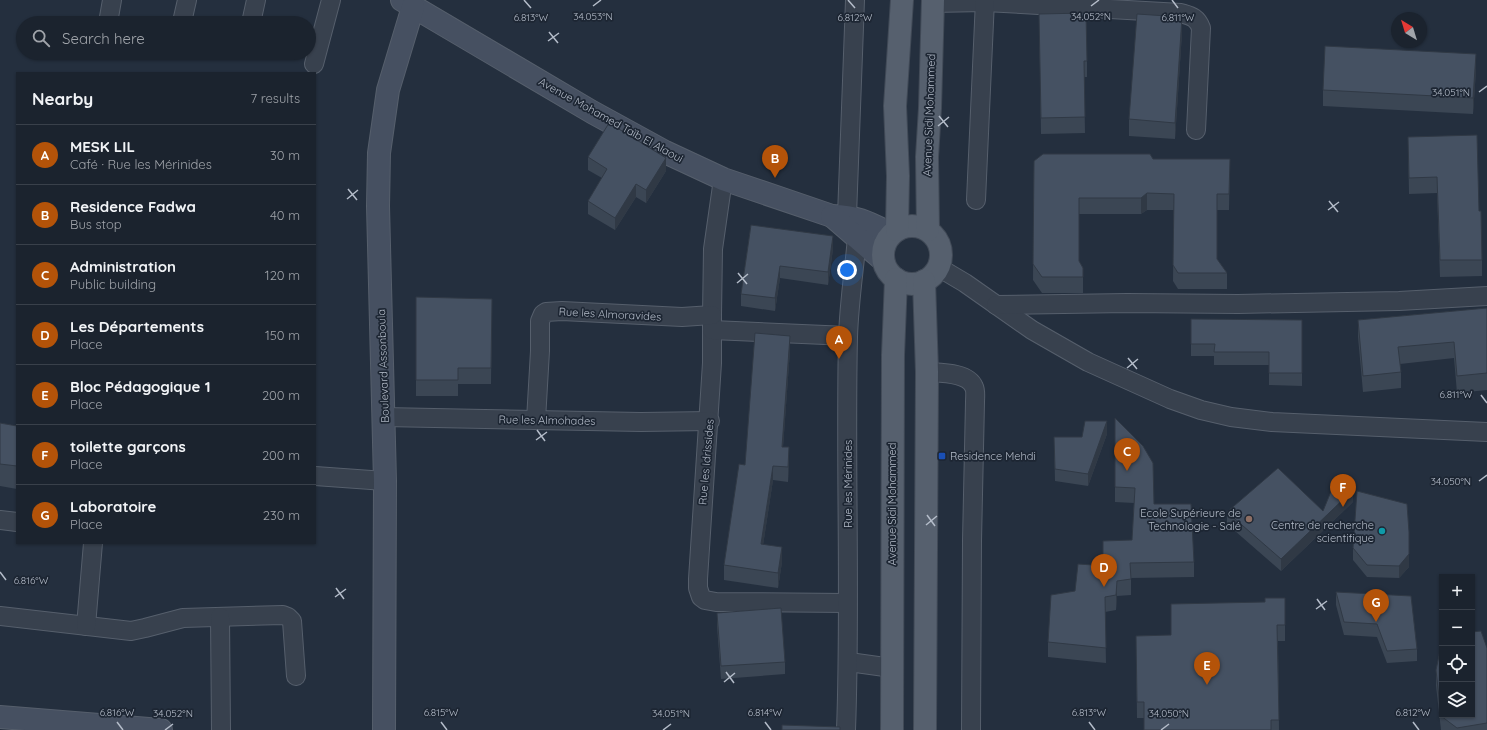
<!DOCTYPE html>
<html lang="en">
<head>
<meta charset="utf-8">
<style>
	body { margin:0; font-family:Quicksand,sans-serif; background:#242b36; color:#f1f3f6 }
	.controls { position:absolute; right:12px; bottom:12px; display:grid; overflow:hidden; border-radius:0px; box-shadow:0 1px 3px #0004 }
	.controls button { width:36px; height:36px; display:grid; place-items:center; padding:0; border:0; border-bottom:1px solid #39404a; background:#1b232e; color:#f1f3f6; font:20px sans-serif }
	.compass { position:absolute; left:1391px; top:12px; width:36px; height:36px; border-radius:50%; background:#1b232e; box-shadow:0 1px 3px #0004; rotate:322deg }
	.you { position:absolute; left:847px; top:270px; width:14px; height:14px; margin:-10px; border:3px solid #fff; border-radius:50%; background:#1a73e8; box-shadow:0 0 0 6px #1a73e833 }
	.badge { display:grid; place-items:center; width:26px; height:26px; border-radius:50%; background:#b45309; color:#fff; font-size:13px; font-weight:700 }
	.pin { position:absolute; translate:-50% -33px; filter:drop-shadow(0 1px 2px #0008) }
	.pin::after { content:''; position:absolute; top:21px; width:14px; height:12px; background:inherit; clip-path:polygon(0 0,100% 0,50% 100%) }
	.list { margin:0; padding:0; list-style:none }
	h2 { display:flex; justify-content:space-between; align-items:center; height:52px; margin:0; padding:0 16px; font-size:17px }
	h2 small { font-size:13px; font-weight:400; color:#a0a4aa }
	.list li { display:grid; grid-template-columns:26px 1fr auto; gap:12px; align-items:center; box-sizing:border-box; height:60px; padding:0 16px; border-top:1px solid #39404a }
	.list b { display:block; font-size:15px; white-space:nowrap }
	.list p { margin:0; font-size:13px; white-space:nowrap; color:#a0a4aa }
	.list em { font-size:13px; font-style:normal; color:#a0a4aa }
	.icon { flex:none; width:22px; height:22px; fill:none; stroke:currentColor; stroke-width:2; stroke-linecap:round; stroke-linejoin:round }
	.map { position:relative; flex:none; width:1487px; height:730px; overflow:hidden }
	.search { position:absolute; background:#1b232e; box-shadow:0 1px 3px #0004; left:16px; top:16px; width:300px; height:44px; display:flex; align-items:center; gap:10px; box-sizing:border-box; padding:0 14px; border-radius:22px; color:#a0a4aa; font-size:15px }
	.panel { position:absolute; background:#1b232e; box-shadow:0 1px 3px #0004; left:16px; top:72px; width:300px; height:472px; border-radius:0px }
	.map>svg:first-child { display:block }
	.lines { fill:none; stroke-linecap:round; stroke-linejoin:round }
	.street-casing { stroke:#565f6c; stroke-width:20 }
	.secondary-casing { stroke:#565f6c; stroke-width:24 }
	.primary-casing { stroke:#414a57; stroke-width:24 }
	.street { stroke:#38414e; stroke-width:18 }
	.secondary { stroke:#465061; stroke-width:22 }
	.primary { stroke:#56606e; stroke-width:22 }
	.wall { fill:#3b4654 }
	.shaded-wall { fill:#303945 }
	.building { fill:#455162; stroke:#303945 }
	.ticks { fill:none; stroke:#b4bcc9; stroke-width:1.5 }
	.transit-dot { fill:#1a4fb4; stroke:#1d2633; stroke-width:1.5 }
	.education-dot { fill:#8d6e63; stroke:#1d2633; stroke-width:1.5 }
	.culture-dot { fill:#0f9aa8; stroke:#1d2633; stroke-width:1.5 }
	.labels { text-anchor:middle; stroke-width:3.5; stroke-linejoin:round; paint-order:stroke }
	.street-label { font-size:11px; fill:#b4bcc9; stroke:#1d2633 }
	.poi-label { font-size:11px; fill:#b4bcc9; stroke:#1d2633; text-anchor:end }
	.ticks-label { font-size:10px; text-anchor:middle; fill:#b4bcc9; stroke:#1d2633; stroke-width:3.5; stroke-linejoin:round; paint-order:stroke }
</style>
</head>
<body>
<div class="map">
<svg width="1487" height="730" viewBox="0 0 1487 730">
	<rect width="100%" height="100%" fill="#242f3e"/>
	<g class="lines">
		<g class="street-casing">
			<g id="street">
				<path d="M932,3L985,2L1181,13C1191,16 1197,17 1201,28L1196,130"/>
				<polyline points="182,22 187,0"/>
				<polyline points="108,23 112,0"/>
				<polyline points="251,23 256,0"/>
				<polyline points="314,64 331,0"/>
				<polyline points="723,179 713,249 712,315 712,363 698,579 698,588 701,597 705,600 716,602 847,603"/>
				<polyline points="976,200 985,0"/>
				<polyline points="847,216 855,0"/>
				<polyline points="938,267 965,283 1032,330 1088,362 1170,399 1201,410 1231,417 1272,422 1487,432"/>
				<polyline points="996,305 1127,303 1238,304 1399,301 1487,296"/>
				<polyline points="712,330 848,336"/>
				<path d="M927,372C940,373 968,372 974,387C976,391 975,398 975,402L972,541L971,730"/>
				<polyline points="384,417 641,422 710,421"/>
				<polyline points="536,420 540,351 540,321 543,314 546,312 562,311 682,317 712,315"/>
				<polyline points="315,476 385,481"/>
				<polyline points="0,520 17,522"/>
				<polyline points="0,616 131,631 145,628 183,618 283,615 288,617 292,621 296,676"/>
				<polyline points="220,617 221,730"/>
				<polyline points="86,626 93,543"/>
				<polyline points="849,662 892,668"/>
				<path d="M846,730C851,599 845,468 848,337C849,304 854,271 857,238"/>
			</g>
		</g>
		<g class="secondary-casing">
			<g id="secondary">
				<path d="M402,0L592,112L665,152L723,179L832,216C857,216 869,223 891,234"/>
				<polyline points="832,216 883,260"/>
				<polyline points="0,717 161,730"/>
				<polyline points="384,730 385,481 378,206 379,153 388,90 413,7"/>
			</g>
		</g>
		<g class="primary-casing">
			<g id="primary">
				<circle cx="912" cy="255" r="29"/>
				<polyline points="897,230 898,176 895,106 902,0"/>
				<polyline points="928,230 927,157 930,108 933,0"/>
				<polyline points="924,281 927,372 925,730"/>
				<polyline points="892,730 893,355 896,279"/>
			</g>
		</g>
		<use href="#street" class="street"/>
		<use href="#secondary" class="secondary"/>
		<use href="#primary" class="primary"/>
	</g>
	<g class="wall">
		<polygon points="1039,14 1087,61 1087,77 1084,77 1085,133 1041,134"/>
		<polygon points="1182,33 1175,139 1129,136 1129,119"/>
		<polygon points="1476,70 1473,114 1323,106 1323,90"/>
		<polygon points="1408,137 1479,211 1482,260 1482,276 1440,277 1437,193 1409,194"/>
		<polygon points="588,157 666,171 646,203 636,197 615,230 588,214 588,201 602,178 588,170"/>
		<polygon points="1153,159 1230,159 1229,210 1217,210 1217,259 1227,273 1227,289 1178,289 1173,281 1174,210 1147,210 1141,214 1079,214 1079,261 1083,268 1083,293 1042,293 1033,280 1034,161"/>
		<polygon points="751,225 833,249 828,285 780,278 775,311 741,306 741,294"/>
		<polygon points="416,297 492,299 491,384 458,384 458,396 416,396"/>
		<polygon points="1487,308 1487,390 1457,393 1454,358 1400,364 1401,372 1401,388 1363,392 1358,337 1358,320"/>
		<polygon points="1191,319 1302,320 1302,386 1269,385 1269,365 1214,365 1214,356 1191,356"/>
		<polygon points="790,350 783,447 789,462 788,482 773,480 763,545 782,562 778,588 724,580 724,565"/>
		<polygon points="1115,418 1154,504 1194,562 1194,577 1131,578 1131,595 1117,596 1116,610 1105,612 1106,663 1048,657 1048,642 1075,591 1093,565 1103,556 1103,541 1132,540 1134,503 1115,502"/>
		<polygon points="0,423 17,426 17,489 0,486"/>
		<polygon points="1107,434 1088,486 1055,481 1054,437 1082,437"/>
		<polygon points="1353,502 1281,571 1227,524 1227,512 1323,511"/>
		<polygon points="1353,548 1409,567 1399,578 1367,577 1353,560"/>
		<polygon points="1336,592 1417,649 1417,661 1387,663 1377,637 1344,635 1336,605"/>
		<polygon points="1171,604 1285,625 1285,641 1278,641 1279,730 1144,730 1144,718 1137,718 1136,636 1171,635"/>
		<polygon points="717,613 785,662 785,674 721,679 717,626"/>
		<polygon points="1487,648 1487,730 1441,730 1436,686 1436,670"/>
	</g>
	<g class="shaded-wall">
		<polygon points="1182,17 1182,33 1175,139 1175,123"/>
		<polygon points="1476,54 1476,70 1473,114 1473,98"/>
		<polygon points="666,158 666,171 646,203 646,190"/>
		<polygon points="636,184 636,197 615,230 615,218"/>
		<polygon points="1147,193 1147,210 1141,214 1141,198"/>
		<polygon points="833,236 833,249 828,285 828,272"/>
		<polygon points="780,266 780,278 775,311 775,298"/>
		<polygon points="790,336 790,350 782,461 782,447"/>
		<polygon points="1107,421 1107,434 1088,486 1088,474"/>
		<polygon points="789,447 789,462 788,482 788,467"/>
		<polygon points="773,466 773,480 761,559 761,544"/>
		<polygon points="1353,490 1353,502 1281,571 1281,559"/>
		<polygon points="782,547 782,562 778,588 778,573"/>
		<polygon points="1409,554 1409,567 1399,578 1399,566"/>
		<polygon points="1117,581 1117,596 1116,610 1116,595"/>
	</g>
	<g class="building">
		<polygon points="1086,13 1087,61 1084,61 1085,117 1041,118 1039,14"/>
		<polygon points="1137,14 1182,17 1175,123 1129,119"/>
		<polygon points="1325,46 1476,54 1473,98 1323,90"/>
		<polygon points="609,123 666,158 646,190 636,184 615,218 588,201 607,169 588,157"/>
		<polygon points="1477,135 1479,211 1481,211 1482,260 1440,260 1437,177 1409,178 1408,137"/>
		<polygon points="1043,154 1150,154 1153,159 1230,159 1229,194 1217,194 1217,259 1227,273 1178,273 1173,265 1174,194 1147,193 1141,198 1079,198 1079,261 1083,268 1083,277 1042,277 1033,264 1034,161"/>
		<polygon points="751,225 833,236 828,272 780,266 775,298 741,294"/>
		<polygon points="416,297 492,299 491,368 458,368 458,380 416,380"/>
		<polygon points="1487,308 1487,373 1457,376 1454,342 1398,347 1401,372 1363,376 1358,320"/>
		<polygon points="1191,319 1302,320 1302,373 1269,373 1269,352 1214,352 1215,344 1191,344"/>
		<polygon points="755,333 790,336 782,447 789,447 788,467 773,466 761,544 782,547 778,573 724,565 739,464 745,465"/>
		<polygon points="1115,418 1143,446 1153,463 1154,504 1191,504 1194,562 1130,563 1131,579 1117,581 1116,595 1105,597 1106,648 1048,642 1051,595 1075,591 1078,564 1093,565 1103,555 1103,541 1132,540 1135,488 1115,487"/>
		<polygon points="1085,421 1107,421 1088,474 1055,469 1054,437 1082,437"/>
		<polygon points="0,423 17,426 17,466 0,464"/>
		<polygon points="1278,468 1323,511 1334,484 1353,490 1281,559 1227,512"/>
		<polygon points="1357,491 1407,504 1409,532 1409,554 1399,566 1367,565 1353,548"/>
		<polygon points="1336,592 1411,596 1417,649 1387,651 1377,624 1344,622"/>
		<polygon points="1265,598 1285,598 1285,625 1277,625 1279,720 1271,720 1271,730 1144,730 1144,702 1137,702 1136,636 1171,635 1171,604 1265,602"/>
		<polygon points="781,608 785,662 721,666 717,613"/>
		<polygon points="1481,631 1487,648 1487,723 1457,728 1441,716 1436,670 1442,641 1442,715 1472,715 1472,632"/>
		<polygon points="782,725 840,727 840,730 782,730"/>
	</g>
	<path class="ticks" d="M524,0L531,8M848,0L855,8M1172,0L1178,8M593,6L601,0M1091,6L1099,0M549,32L558,43M548,41L559,33M1479,92L1487,86M939,116L948,127M938,126L949,117M348,189L357,200M347,199L358,190M1329,201L1338,212M1328,210L1339,202M738,273L747,284M737,283L748,274M1128,358L1137,369M1127,368L1138,359M1481,395L1487,403M537,430L545,441M536,440L547,432M1479,481L1487,475M927,515L935,526M926,525L937,516M0,572L6,580M336,588L344,599M335,597L346,589M1317,599L1325,610M1316,609L1327,601M726,672L734,683M724,682L735,673M117,722L123,730M441,722L447,730M765,722L771,730M1089,722L1095,730M1413,722L1419,730M165,730L173,724M663,730L671,724M1161,730L1169,724"/>
	<rect class="transit-dot" x="938" y="452" width="8" height="8" rx="2"/>
	<circle class="education-dot" cx="1249" cy="519" r="4"/>
	<circle class="culture-dot" cx="1382" cy="531" r="4"/>
	<g class="labels">
		<g class="street-label">
			<text transform="translate(929 115) rotate(-88)" y="4">Avenue Sidi Mohammed</text>
			<text transform="translate(611 120) rotate(29)" y="4">Avenue Mohamed Taïb El Alaoui</text>
			<text transform="translate(610 314) rotate(3)" y="4">Rue les Almoravides</text>
			<text transform="translate(383 366) rotate(-92)" y="4">Boulevard Assonboula</text>
			<text transform="translate(547 420) rotate(1)" y="4">Rue les Almohades</text>
			<text transform="translate(706 462) rotate(-85)" y="4">Rue les Idrissides</text>
			<text transform="translate(848 484) rotate(-90)" y="4">Rue les Mérinides</text>
			<text transform="translate(892 504) rotate(-90)" y="4">Avenue Sidi Mohammed</text>
		</g>
		<g class="poi-label">
			<text x="950" y="460" text-anchor="start">Residence Mehdi</text>
			<text x="1241" y="517">Ecole Supérieure de<tspan x="1241" dy="13">Technologie - Salé</tspan></text>
			<text x="1374" y="529">Centre de recherche<tspan x="1374" dy="13">scientifique</tspan></text>
		</g>
	</g>
	<g class="ticks-label">
		<text x="593" y="20">34.053°N</text>
		<text x="1091" y="20">34.052°N</text>
		<text x="531" y="21">6.813°W</text>
		<text x="855" y="21">6.812°W</text>
		<text x="1178" y="21">6.811°W</text>
		<text x="1451" y="96">34.051°N</text>
		<text x="1456" y="398">6.811°W</text>
		<text x="1451" y="485">34.050°N</text>
		<text x="31" y="584">6.816°W</text>
		<text x="117" y="716">6.816°W</text>
		<text x="441" y="716">6.815°W</text>
		<text x="765" y="716">6.814°W</text>
		<text x="1089" y="716">6.813°W</text>
		<text x="1413" y="716">6.812°W</text>
		<text x="173" y="717">34.052°N</text>
		<text x="671" y="717">34.051°N</text>
		<text x="1169" y="717">34.050°N</text>
	</g>
</svg>
<div class="controls">
<button>+</button>
<button>−</button>
<button><svg class="icon" aria-label="locate" viewBox="0 0 24 24"><circle cx="12" cy="12" r="6"/><path d="M12 2v4M12 18v4M2 12h4M18 12h4"/></svg></button>
<button><svg class="icon" aria-label="layers" viewBox="0 0 24 24"><path d="M12 4l9 5-9 5-9-5zM3 14l9 5 9-5"/></svg></button>
</div>
<svg class="compass" viewBox="-18 -18 36 36"><path d="M0-13l5 13h-10z" fill="#e53935"/><path d="M0 13l5-13h-10z" fill="#a0a4aa"/></svg>
<div class="you"></div>
<div class="pin badge" style="left:839px;top:359px">A</div>
<div class="pin badge" style="left:775px;top:178px">B</div>
<div class="pin badge" style="left:1127px;top:471px">C</div>
<div class="pin badge" style="left:1104px;top:587px">D</div>
<div class="pin badge" style="left:1207px;top:685px">E</div>
<div class="pin badge" style="left:1343px;top:507px">F</div>
<div class="pin badge" style="left:1376px;top:622px">G</div>
<div class="search"><svg class="icon" aria-label="search" viewBox="0 0 24 24"><circle cx="10" cy="10" r="6"/><path d="M15 15l6 6"/></svg>Search here</div>
<section class="panel">
<h2>Nearby<small>7 results</small></h2>
<ul class="list">
<li><span class="badge">A</span><div><b>MESK LIL</b><p>Café · Rue les Mérinides</p></div><em>30 m</em></li>
<li><span class="badge">B</span><div><b>Residence Fadwa</b><p>Bus stop</p></div><em>40 m</em></li>
<li><span class="badge">C</span><div><b>Administration</b><p>Public building</p></div><em>120 m</em></li>
<li><span class="badge">D</span><div><b>Les Départements</b><p>Place</p></div><em>150 m</em></li>
<li><span class="badge">E</span><div><b>Bloc Pédagogique 1</b><p>Place</p></div><em>200 m</em></li>
<li><span class="badge">F</span><div><b>toilette garçons</b><p>Place</p></div><em>200 m</em></li>
<li><span class="badge">G</span><div><b>Laboratoire</b><p>Place</p></div><em>230 m</em></li>
</ul>
</section>
</div>
</body>
</html>
